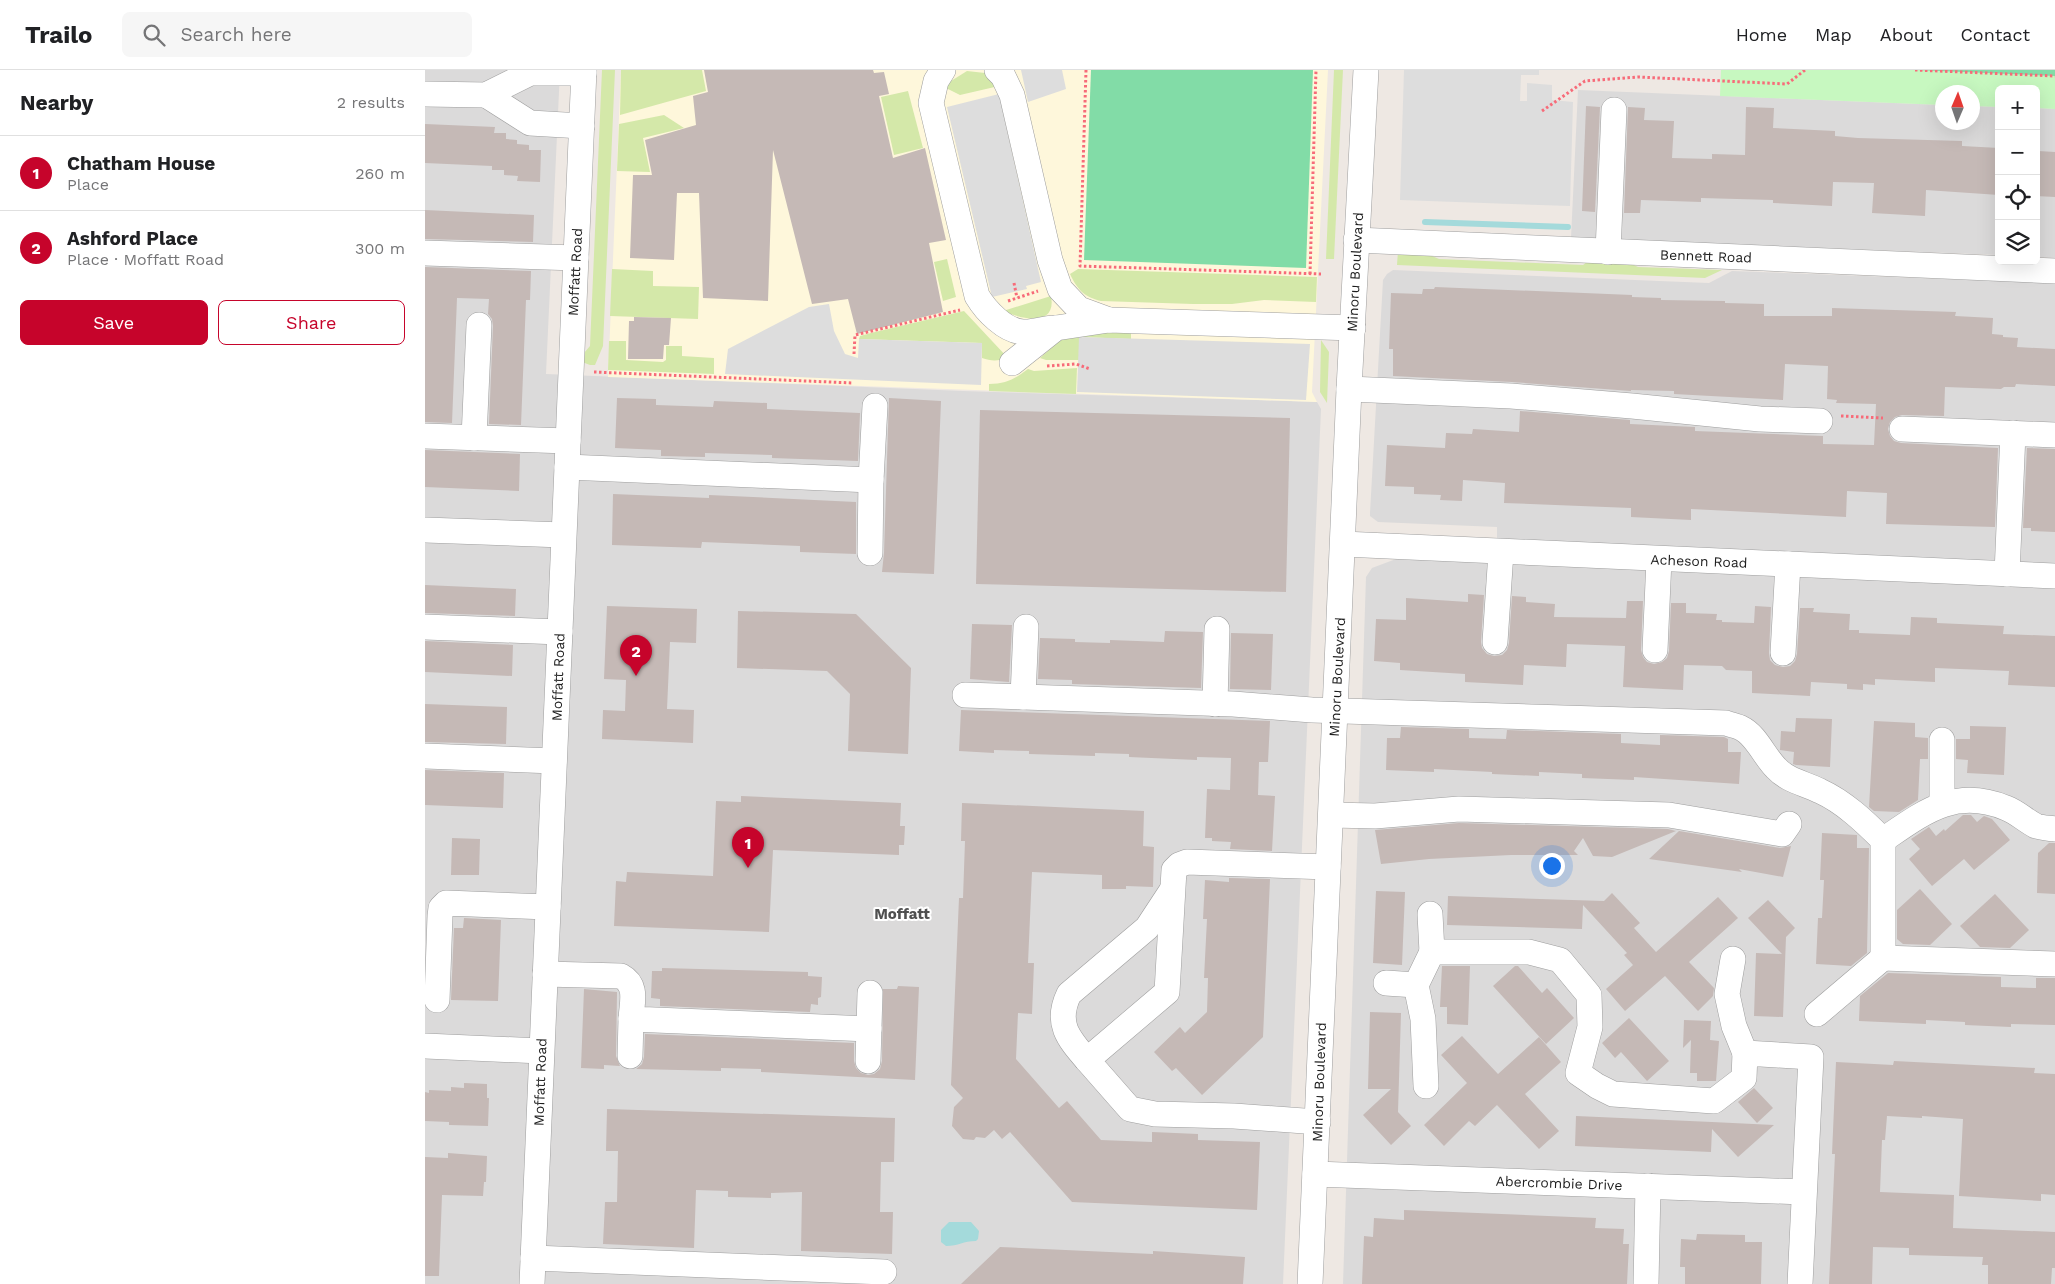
<!DOCTYPE html>
<html lang="en">
<head>
<meta charset="utf-8">
<style>
	body { margin:0; font-family:"Work Sans",sans-serif; background:#f6f6f6; color:#202124 }
	.controls { position:absolute; right:15px; top:15px; display:grid; overflow:hidden; border-radius:8px; box-shadow:0 5px 20px #0002 }
	.controls button { width:45px; height:45px; display:grid; place-items:center; padding:0; border:0; border-bottom:1px solid #e0e0e0; background:#fff; color:#202124; font:25px sans-serif }
	.compass { position:absolute; left:1510px; top:15px; width:45px; height:45px; border-radius:50%; background:#fff; box-shadow:0 5px 20px #0002; rotate:2deg }
	.you { position:absolute; left:1126px; top:795px; width:18px; height:18px; margin:-12px; border:4px solid #fff; border-radius:50%; background:#1a73e8; box-shadow:0 0 0 8px #1a73e833 }
	.badge { display:grid; place-items:center; width:32px; height:32px; border-radius:50%; background:#c6042b; color:#fff; font-size:16px; font-weight:700 }
	.pin { position:absolute; translate:-50% -41px; filter:drop-shadow(0 1px 2px #0008) }
	.pin::after { content:''; position:absolute; top:26px; width:18px; height:15px; background:inherit; clip-path:polygon(0 0,100% 0,50% 100%) }
	.list { margin:0; padding:0; list-style:none }
	h2 { display:flex; justify-content:space-between; align-items:center; height:65px; margin:0; padding:0 20px; font-size:21px }
	h2 small { font-size:16px; font-weight:400; color:#757577 }
	.list li { display:grid; grid-template-columns:32px 1fr auto; gap:15px; align-items:center; box-sizing:border-box; height:75px; padding:0 20px; border-top:1px solid #e0e0e0 }
	.list b { display:block; font-size:19px; white-space:nowrap }
	.list p { margin:0; font-size:16px; white-space:nowrap; color:#757577 }
	.list em { font-size:16px; font-style:normal; color:#757577 }
	.actions { display:flex; gap:10px; padding:15px 20px }
	.actions a { flex:1; padding:11px 0; border:1px solid #c6042b; border-radius:8px; text-align:center; font-size:18px; color:#c6042b }
	.actions .main { background:#c6042b; color:#fff }
	.icon { flex:none; width:28px; height:28px; fill:none; stroke:currentColor; stroke-width:2; stroke-linecap:round; stroke-linejoin:round }
	.map { position:relative; flex:none; width:1630px; height:1214px; overflow:hidden }
	header { display:flex; align-items:center; gap:30px; box-sizing:border-box; height:70px; padding:0 25px; background:#fff; border-bottom:1px solid #e0e0e0 }
	header strong { font-size:24px }
	nav { display:flex; gap:28px; margin-inline-start:auto; font-size:18px }
	.search { width:350px; height:45px; background:#f6f6f6; display:flex; align-items:center; gap:12px; box-sizing:border-box; padding:0 18px; border-radius:8px; color:#757577; font-size:19px }
	main { display:flex }
	aside { flex:1; background:#fff }
	.map>svg:first-child { display:block }
	.residential { fill:#dbdada }
	.education { fill:#fef7db }
	.grass { fill:#d4e8a9 }
	.park { fill:#c7f8c0 }
	.pitch { fill:#82dca7 }
	.parking { fill:#ddd }
	.water { fill:#a4dadb }
	.lines { fill:none; stroke-linecap:round; stroke-linejoin:round }
	.stream { stroke:#a4dadb; stroke-width:6 }
	.building { fill:#c5b9b6 }
	.minor-casing { stroke:#9e9e9e; stroke-width:26 }
	.path { stroke:#f76b79; stroke-width:3; stroke-dasharray:2.5 2.5; stroke-linecap:butt }
	.minor { stroke:#fff; stroke-width:25 }
	.labels { text-anchor:middle; stroke-width:4; stroke-linejoin:round; paint-order:stroke }
	.street-label { font-size:14px; fill:#1d1d1d; stroke:#fff }
	.neighbourhood-label { font-size:15px; font-weight:bold; fill:#505050; stroke:#fff }
</style>
</head>
<body>
<header>
<strong>Trailo</strong>
<div class="search"><svg class="icon" aria-label="search" viewBox="0 0 24 24"><circle cx="10" cy="10" r="6"/><path d="M15 15l6 6"/></svg>Search here</div>
<nav><a>Home</a><a>Map</a><a>About</a><a>Contact</a></nav>
</header>
<main>
<aside>
<h2>Nearby<small>2 results</small></h2>
<ul class="list">
<li><span class="badge">1</span><div><b>Chatham House</b><p>Place</p></div><em>260 m</em></li>
<li><span class="badge">2</span><div><b>Ashford Place</b><p>Place · Moffatt Road</p></div><em>300 m</em></li>
</ul>
<div class="actions"><a class="main">Save</a><a>Share</a></div>
</aside>
<div class="map">
<svg width="1630" height="1214" viewBox="0 0 1630 1214">
	<rect width="100%" height="100%" fill="#eee8e3"/>
	<g class="residential">
		<polygon points="0,0 135,0 121,304 538,321 892,332 896,339 858,1214 0,1214"/>
		<polygon points="1153,20 1517,35 1518,52 1548,52 1548,36 1574,37 1574,185 1146,168"/>
		<polygon points="1611,38 1630,39 1630,188 1611,187"/>
		<polygon points="968,200 1284,213 1307,201 1630,213 1630,494 1072,472 1072,457 953,452 945,446 945,443 958,210 962,204"/>
		<polygon points="971,489 1630,514 1630,1214 918,1214 941,507 947,498"/>
	</g>
	<polygon class="education" points="196,0 903,0 887,322 892,332 183,307"/>
	<g class="grass">
		<polygon points="177,0 190,0 178,276 170,295 165,295 157,292 159,283 165,276"/>
		<polygon points="196,0 277,0 281,21 195,45"/>
		<polygon points="909,0 918,0 909,189 901,189"/>
		<polygon points="542,1 560,3 574,16 535,25 521,18 526,11"/>
		<polygon points="483,21 498,78 469,85 456,27"/>
		<polygon points="239,45 259,58 218,68 225,102 192,101 194,54"/>
		<polygon points="973,181 998,182 1014,189 1158,195 1167,188 1196,189 1213,197 1297,200 1280,208 972,195"/>
		<polygon points="522,189 531,227 518,231 509,192"/>
		<polygon points="187,199 228,201 228,216 274,217 273,249 185,246"/>
		<path d="M653,199L892,207L891,232L839,230L807,234H768L676,231C659,227 652,219 645,204Z"/>
		<path d="M626,226C632,258 596,249 578,241Z"/>
		<path d="M539,241L582,287C573,292 566,291 557,288V273L434,269L435,266L446,263Z"/>
		<polygon points="661,261 706,263 706,269 654,267 654,290 621,290 615,288 640,266"/>
		<polygon points="896,270 904,282 902,333 895,322"/>
		<polygon points="184,271 201,271 201,290 238,292 241,290 241,276 257,276 257,286 289,288 289,304 183,300"/>
		<path d="M652,298L651,324L564,321V314C581,314 590,309 603,299L609,301Z"/>
	</g>
	<polygon class="park" points="1296,0 1630,0 1630,39 1611,38 1611,19 1574,19 1574,37 1548,36 1548,22 1518,22 1517,35 1295,26"/>
	<g class="pitch">
		<polygon points="666,0 888,0 881,198 659,190"/>
		<polygon points="1490,0 1630,0 1630,6"/>
	</g>
	<g class="parking">
		<polygon points="596,0 637,0 641,19 603,32"/>
		<polygon points="979,0 1114,0 1114,5 1096,5 1095,31 1102,31 1102,13 1127,15 1127,30 1148,32 1145,136 975,130"/>
		<polygon points="574,24 616,212 601,216 602,219 567,227 522,37"/>
		<polygon points="404,234 409,261 420,284 433,288 434,269 557,273 556,315 300,304 303,279 384,237"/>
		<polygon points="654,267 885,274 881,330 652,322"/>
	</g>
	<path class="water" d="M524,1152H546L554,1161L553,1169L551,1171C538,1171 534,1176 521,1176L516,1172V1160Z"/>
	<g class="lines">
		<polyline class="stream" points="1000,152 1143,157"/>
	</g>
	<g class="building">
		<polygon points="279,0 448,0 449,3 459,2 464,24 454,26 468,88 500,78 521,170 504,173 518,242 432,264 423,229 387,234 348,80 343,231 278,228 274,123 252,123 249,190 205,188 208,105 227,105 220,70 271,55 268,26 283,22"/>
		<polygon points="1161,36 1175,37 1170,142 1157,141"/>
		<polygon points="1203,37 1220,38 1219,50 1249,51 1247,88 1287,89 1287,84 1320,85 1321,37 1349,38 1348,58 1410,61 1410,66 1433,68 1537,71 1537,76 1574,78 1574,125 1501,120 1500,146 1447,143 1449,113 1408,112 1407,136 1348,133 1348,130 1276,128 1276,132 1216,130 1215,143 1199,143"/>
		<polygon points="0,54 70,57 69,63 81,63 81,69 92,70 92,74 104,75 104,80 116,80 115,112 92,111 93,106 79,105 79,100 67,100 67,96 0,93"/>
		<polygon points="1613,81 1630,82 1630,127 1611,126 1611,85 1613,85"/>
		<polygon points="0,140 109,145 108,172 0,169"/>
		<polygon points="0,197 106,201 105,230 101,230 96,355 64,354 68,256 67,249 63,244 64,229 32,228 27,353 0,352"/>
		<polygon points="1010,217 1207,225 1207,227 1236,228 1236,230 1300,231 1300,233 1339,234 1339,246 1407,246 1407,238 1531,242 1530,246 1568,248 1567,264 1578,265 1578,267 1593,268 1592,277 1630,279 1630,316 1591,314 1590,317 1579,317 1576,319 1520,317 1519,346 1477,345 1470,347 1465,352 1463,359 1465,366 1469,371 1476,373 1573,378 1570,457 1461,454 1462,423 1422,421 1421,447 1266,439 1266,450 1206,447 1206,438 1079,433 1080,413 1038,410 1037,431 1015,430 1016,425 989,424 989,417 960,416 962,375 1020,378 1021,363 1047,364 1048,359 1094,362 1095,341 1205,350 1205,354 1270,357 1270,361 1398,366 1398,374 1449,375 1451,334 1411,333 1412,330 1402,329 1403,296 1360,294 1358,330 1249,324 1249,321 1206,320 1206,321 1087,312 968,306 968,279 964,279 966,223 997,224 998,219 1009,219"/>
		<polygon points="209,247 246,248 244,275 239,275 238,289 203,289 204,251 209,251"/>
		<polygon points="192,328 231,329 231,335 288,337 289,331 342,333 342,339 435,343 433,391 347,388 347,385 280,383 280,387 236,386 236,380 190,378"/>
		<polygon points="464,328 516,331 509,504 457,502 459,483"/>
		<polygon points="555,340 865,348 861,522 551,514"/>
		<polygon points="1602,378 1630,379 1630,462 1606,461 1606,458 1598,458"/>
		<polygon points="0,380 95,384 94,421 0,417"/>
		<polygon points="188,424 284,428 284,425 431,432 431,484 375,482 375,476 277,472 276,478 187,475"/>
		<polygon points="0,515 91,519 90,546 0,543"/>
		<polygon points="1043,524 1059,525 1056,572 1057,578 1062,584 1069,586 1077,585 1082,580 1084,573 1087,526 1101,527 1101,532 1130,534 1129,547 1201,548 1202,531 1218,531 1216,580 1218,587 1222,592 1229,594 1237,592 1242,588 1244,581 1246,533 1261,533 1261,543 1292,544 1291,550 1297,550 1297,552 1329,553 1330,536 1346,537 1344,583 1345,590 1350,595 1358,597 1365,596 1370,591 1372,584 1375,538 1389,538 1388,542 1425,544 1424,560 1434,560 1434,563 1485,565 1486,547 1512,548 1512,553 1579,556 1578,564 1630,566 1630,617 1583,615 1584,601 1510,598 1510,612 1450,609 1450,615 1438,614 1438,620 1422,619 1422,614 1386,612 1385,626 1327,623 1327,601 1301,600 1297,596 1259,595 1258,620 1198,617 1200,576 1142,574 1141,597 1099,595 1098,615 1040,612 1040,604 975,600 975,593 949,591 951,549 981,550 981,528 1043,532"/>
		<polygon points="182,536 272,539 271,573 245,572 242,639 269,640 268,673 177,669 178,640 200,641 201,610 179,609"/>
		<polygon points="313,541 431,544 486,598 483,684 423,681 425,624 402,601 312,598"/>
		<polygon points="547,554 587,555 584,612 545,609"/>
		<polygon points="740,561 778,562 776,618 647,614 647,610 613,609 615,568 650,569 650,572 685,573 685,570 739,572"/>
		<polygon points="806,563 848,564 846,620 805,619"/>
		<polygon points="0,571 88,575 87,606 0,602"/>
		<polygon points="0,634 82,637 81,674 0,672"/>
		<polygon points="536,640 845,651 843,692 834,692 833,725 850,726 847,781 805,779 806,772 787,771 787,768 780,768 782,719 805,720 806,688 772,687 772,690 704,687 704,684 670,683 670,686 604,684 604,681 569,680 569,683 534,681"/>
		<polygon points="1371,648 1407,649 1405,697 1371,695 1368,694 1369,682 1355,680 1356,661 1370,662"/>
		<polygon points="1449,651 1490,653 1490,667 1503,668 1503,689 1495,689 1493,730 1474,742 1449,741 1444,737"/>
		<polygon points="1545,656 1581,657 1579,705 1542,703 1543,690 1531,689 1531,669 1545,669"/>
		<polygon points="976,657 1044,659 1044,668 1081,669 1082,660 1196,664 1196,673 1235,675 1235,665 1299,667 1303,669 1303,682 1316,682 1314,714 1209,707 1209,710 1157,708 1157,704 1114,702 1114,706 1067,704 1067,702 1009,699 1009,702 961,700 962,668 975,668"/>
		<polygon points="0,700 79,703 78,738 0,735"/>
		<polygon points="316,726 476,733 475,756 480,756 479,775 474,775 474,785 348,780 344,862 189,856 191,811 201,812 202,802 288,806 291,731 316,732"/>
		<polygon points="537,733 719,741 718,776 729,777 728,817 701,816 701,819 677,819 677,805 607,802 603,893 609,893 607,944 593,943 591,989 634,1038 642,1031 676,1070 727,1072 727,1062 773,1064 773,1070 835,1072 832,1140 647,1132 585,1062 577,1069 569,1060 560,1068 551,1067 549,1070 538,1069 527,1056 529,1037 538,1028 526,1015 534,828 538,828 540,771 536,771"/>
		<polygon points="1538,745 1546,745 1552,752 1559,746 1567,749 1585,770 1549,800 1539,789 1507,816 1484,789 1495,779 1486,769 1504,757 1511,766 1519,759 1520,761"/>
		<polygon points="1034,753 1243,759 1251,761 1187,787 1168,786 1158,768 1149,781 1153,785 1086,785 1004,789 956,794 950,760"/>
		<polygon points="1254,761 1355,778 1366,776 1358,807 1314,799 1317,802 1224,789"/>
		<polygon points="1397,763 1432,765 1432,778 1444,778 1442,883 1426,896 1391,894 1393,848 1397,848 1399,810 1395,810"/>
		<polygon points="27,768 55,769 54,805 26,805"/>
		<polygon points="1624,773 1630,773 1630,824 1612,823 1613,783"/>
		<polygon points="804,808 845,809 838,967 777,1025 751,998 747,1001 729,982 755,957 760,963 782,942 783,908 779,908 782,849 778,849 780,810 804,812"/>
		<polygon points="1495,819 1527,854 1505,875 1478,874 1472,869 1472,840"/>
		<polygon points="951,821 980,822 977,895 948,893"/>
		<polygon points="1187,823 1215,853 1209,858 1231,882 1293,827 1313,848 1264,892 1289,918 1288,926 1273,941 1240,906 1200,941 1181,919 1208,895 1199,885 1202,883 1158,835 1157,859 1022,855 1023,826 1179,831"/>
		<polygon points="1570,824 1604,860 1585,878 1555,877 1535,856"/>
		<polygon points="1343,830 1370,858 1361,867 1358,947 1329,946 1331,883 1357,884 1323,848"/>
		<polygon points="39,848 76,850 73,931 26,930 29,858 38,858"/>
		<polygon points="1017,896 1045,896 1043,955 1022,954 1022,937 1015,937"/>
		<polygon points="1090,896 1093,896 1117,923 1122,918 1149,948 1121,974 1068,916"/>
		<polygon points="237,898 383,902 383,906 397,907 396,927 393,928 393,935 386,934 385,942 235,936 235,929 226,928 227,901 237,901"/>
		<polygon points="1463,903 1576,907 1576,917 1611,918 1611,908 1630,908 1630,955 1586,954 1586,957 1540,955 1540,952 1501,950 1501,954 1434,951 1435,926"/>
		<polygon points="473,916 494,917 490,1010 336,1002 336,999 296,998 296,1001 211,999 217,994 219,987 220,964 429,973 429,991 431,998 436,1003 443,1005 449,1004 455,999 457,991 458,919 472,919"/>
		<polygon points="159,919 192,922 191,986 195,996 179,995 179,999 156,998"/>
		<polygon points="945,942 976,943 973,1042 986,1056 966,1075 938,1045 966,1019 943,1019"/>
		<polygon points="1204,948 1244,991 1222,1011 1196,982 1190,988 1177,973"/>
		<polygon points="1259,950 1286,951 1285,970 1294,971 1291,1011 1272,1011 1272,1003 1265,1003 1266,970 1258,978"/>
		<polygon points="1037,966 1073,1004 1114,967 1136,992 1100,1024 1134,1061 1114,1079 1072,1035 1050,1056 1044,1051 1019,1076 999,1055 1042,1013 1016,985"/>
		<polygon points="1469,991 1610,998 1609,1003 1630,1004 1630,1125 1616,1124 1616,1131 1534,1126 1538,1049 1497,1046 1497,1048 1462,1046 1460,1070 1457,1070 1455,1122 1529,1125 1528,1158 1630,1162 1630,1198 1627,1198 1626,1214 1563,1214 1563,1195 1557,1195 1558,1187 1484,1185 1484,1178 1448,1177 1447,1214 1404,1214 1410,1084 1407,1084 1411,992 1468,995"/>
		<polygon points="39,1013 62,1014 62,1028 64,1028 63,1056 24,1055 24,1052 0,1051 0,1022 4,1023 4,1020 26,1021 26,1017 39,1018"/>
		<polygon points="1329,1018 1348,1038 1332,1053 1313,1032"/>
		<polygon points="182,1039 470,1048 469,1092 456,1092 455,1142 468,1142 467,1184 376,1181 377,1122 346,1123 346,1128 303,1127 303,1121 271,1120 269,1178 178,1174 180,1132 192,1132 193,1081 181,1081"/>
		<polygon points="1151,1046 1287,1052 1349,1055 1313,1087 1287,1059 1286,1082 1150,1076"/>
		<polygon points="23,1083 62,1086 61,1112 59,1112 58,1126 17,1125 14,1206 0,1206 0,1087 23,1088"/>
		<polygon points="979,1140 1171,1148 1170,1158 1199,1159 1198,1174 1204,1174 1202,1214 937,1214 939,1166 948,1167 949,1148 979,1150"/>
		<polygon points="1272,1164 1320,1165 1320,1172 1337,1172 1336,1214 1260,1214 1260,1197 1255,1197 1256,1169 1271,1170"/>
		<polygon points="575,1177 728,1184 728,1181 820,1187 818,1214 536,1214"/>
	</g>
	<g class="lines">
		<g class="minor-casing">
			<g id="minor">
				<path d="M518,0L511,11L506,33L552,226C561,241 580,261 598,262C608,263 620,258 630,258"/>
				<polyline points="572,0 578,6 587,25 625,190 635,219 654,239 684,250"/>
				<polyline points="0,24 61,25 105,3 159,3"/>
				<polyline points="61,25 105,53 157,56"/>
				<polyline points="931,170 1630,201"/>
				<polyline points="1183,182 1189,40"/>
				<polyline points="0,183 151,188"/>
				<polyline points="587,293 631,258 684,250 928,258"/>
				<polyline points="924,319 1086,326 1207,336 1335,349 1395,351"/>
				<polyline points="1477,359 1630,365"/>
				<polyline points="0,366 143,371"/>
				<polyline points="49,368 54,255"/>
				<polyline points="142,397 446,410"/>
				<polyline points="0,460 138,465"/>
				<polyline points="918,474 1630,506"/>
				<polyline points="445,483 446,410 450,336"/>
				<polyline points="1582,504 1588,363"/>
				<polyline points="0,557 135,562"/>
				<polyline points="1070,572 1076,482"/>
				<polyline points="1230,580 1234,489"/>
				<polyline points="1358,583 1363,494"/>
				<path d="M540,625L808,634L887,640L1301,653C1306,655 1312,656 1316,658C1331,665 1339,686 1351,698C1363,711 1379,713 1395,721C1419,732 1439,751 1458,770V888L1630,894"/>
				<polyline points="598,627 601,557"/>
				<polyline points="790,634 792,559"/>
				<polyline points="0,686 129,691"/>
				<polyline points="1517,734 1517,670"/>
				<polyline points="906,745 950,746 1034,739 1244,745 1357,764 1364,754"/>
				<path d="M1458,770C1499,742 1530,717 1581,738C1592,742 1601,751 1611,756C1617,758 1624,758 1630,759"/>
				<polyline points="1005,844 1007,882"/>
				<polyline points="1308,889 1302,924 1309,956 1320,983"/>
				<path d="M120,904L196,906C213,915 207,932 206,949L444,959"/>
				<polyline points="961,913 991,915"/>
				<polyline points="12,930 15,846 16,838 21,833 123,837"/>
				<polyline points="1392,944 1458,888"/>
				<polyline points="0,976 116,981"/>
				<polyline points="205,986 206,949"/>
				<path d="M662,990C643,968 630,953 644,924L722,858L747,820"/>
				<polyline points="443,991 445,923"/>
				<polyline points="1001,1016 998,949 991,915 1007,882 1104,882 1135,890 1164,925 1165,957 1153,1003 1172,1016 1188,1024 1289,1031 1319,1008 1320,983 1386,987 1375,1214"/>
				<polyline points="893,1052 809,1046 730,1044 705,1039 662,990 742,922 749,800 754,795 762,792 903,797"/>
				<polyline points="890,1104 1378,1122"/>
				<polyline points="108,1188 459,1202"/>
				<polyline points="107,1214 159,0"/>
				<polyline points="885,1214 924,319 941,0"/>
				<polyline points="1221,1214 1223,1116"/>
			</g>
		</g>
		<g class="path">
			<polyline points="661,0 655,196 896,204"/>
			<polyline points="1490,0 1630,6"/>
			<polyline points="1117,41 1160,11 1213,7 1362,14 1380,0"/>
			<polyline points="885,204 891,0"/>
			<polyline points="589,213 592,228"/>
			<polyline points="583,231 613,221"/>
			<polyline points="429,284 430,265 535,240"/>
			<polyline points="622,296 651,294 665,299"/>
			<polyline points="169,302 428,313"/>
			<polyline points="1416,346 1458,348"/>
		</g>
		<use href="#minor" class="minor"/>
	</g>
	<g class="labels">
		<g class="street-label">
			<text transform="translate(1281 186) rotate(2)" y="5">Bennett Road</text>
			<text transform="translate(150 202) rotate(-87)" y="5">Moffatt Road</text>
			<text transform="translate(930 202) rotate(-87)" y="5">Minoru Boulevard</text>
			<text transform="translate(1274 491) rotate(2)" y="5">Acheson Road</text>
			<text transform="translate(133 607) rotate(-88)" y="5">Moffatt Road</text>
			<text transform="translate(912 607) rotate(-87)" y="5">Minoru Boulevard</text>
			<text transform="translate(115 1012) rotate(-88)" y="5">Moffatt Road</text>
			<text transform="translate(894 1012) rotate(-88)" y="5">Minoru Boulevard</text>
			<text transform="translate(1134 1113) rotate(2)" y="5">Abercrombie Drive</text>
		</g>
		<g class="neighbourhood-label">
			<text x="477" y="849">Moffatt</text>
		</g>
	</g>
</svg>
<div class="controls">
<button>+</button>
<button>−</button>
<button><svg class="icon" aria-label="locate" viewBox="0 0 24 24"><circle cx="12" cy="12" r="6"/><path d="M12 2v4M12 18v4M2 12h4M18 12h4"/></svg></button>
<button><svg class="icon" aria-label="layers" viewBox="0 0 24 24"><path d="M12 4l9 5-9 5-9-5zM3 14l9 5 9-5"/></svg></button>
</div>
<svg class="compass" viewBox="-18 -18 36 36"><path d="M0-13l5 13h-10z" fill="#e53935"/><path d="M0 13l5-13h-10z" fill="#757577"/></svg>
<div class="you"></div>
<div class="pin badge" style="left:323px;top:798px">1</div>
<div class="pin badge" style="left:211px;top:606px">2</div>
</div>
</main>
</body>
</html>
